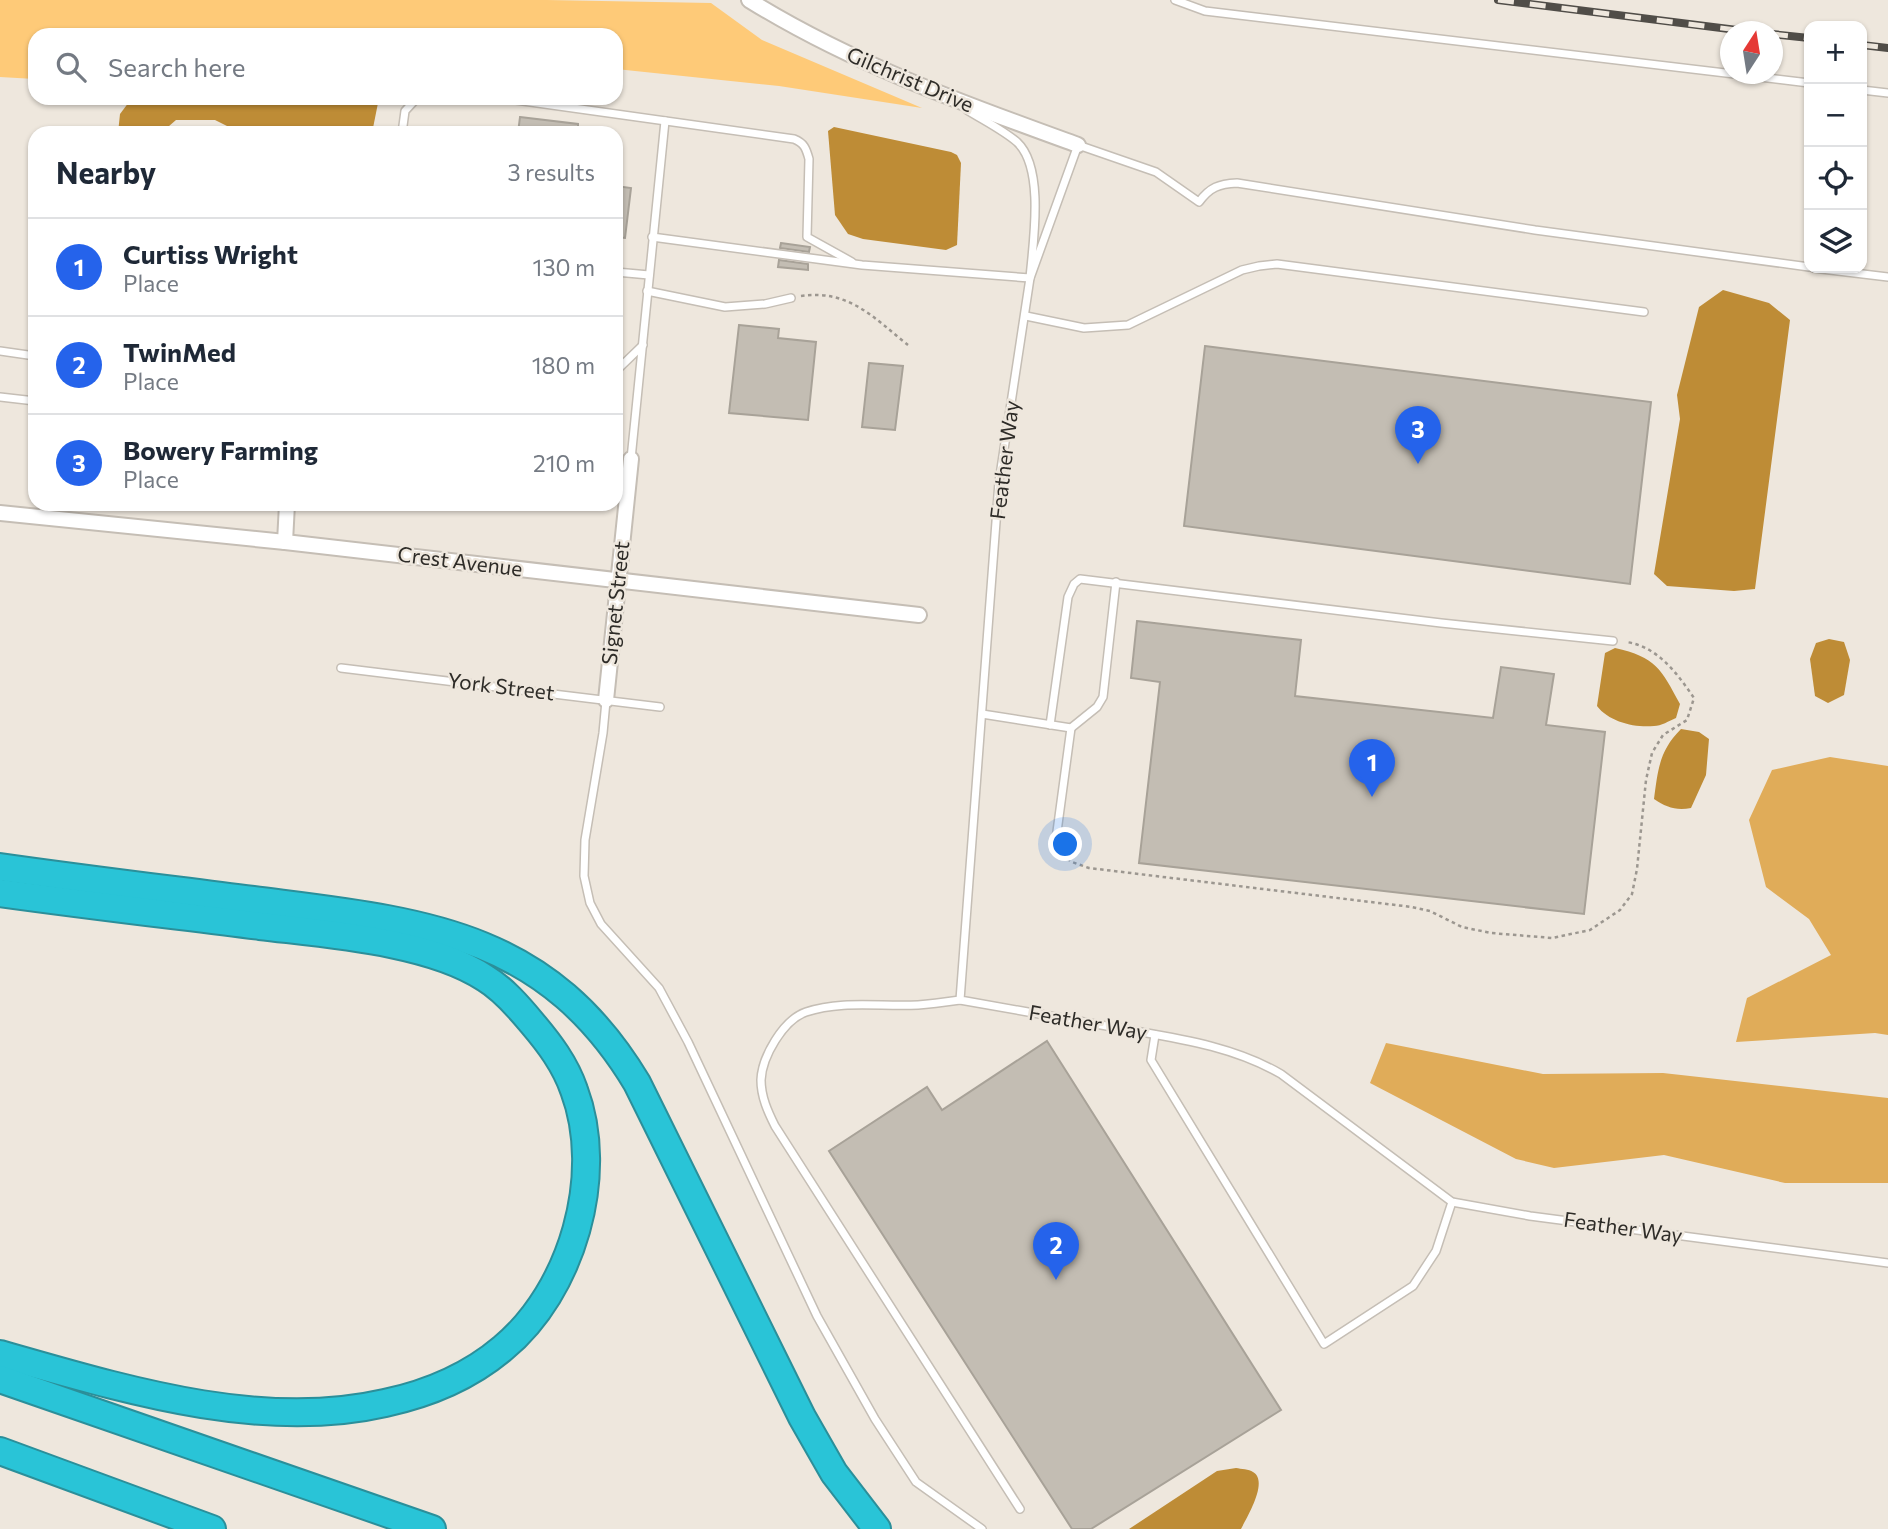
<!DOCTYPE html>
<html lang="en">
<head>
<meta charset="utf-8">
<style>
	body { margin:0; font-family:Commissioner,sans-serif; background:#f6f6f7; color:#1f2937 }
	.controls { position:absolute; right:21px; top:21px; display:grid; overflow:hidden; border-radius:14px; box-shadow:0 2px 5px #0004 }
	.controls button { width:63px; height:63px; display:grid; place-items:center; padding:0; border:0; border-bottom:2px solid #e0e1e3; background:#fff; color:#1f2937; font:35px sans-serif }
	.compass { position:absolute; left:1720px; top:21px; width:63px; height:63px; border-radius:50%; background:#fff; box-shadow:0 2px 5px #0004; rotate:12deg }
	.you { position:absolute; left:1066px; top:845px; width:24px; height:24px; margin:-18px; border:5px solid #fff; border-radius:50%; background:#1a73e8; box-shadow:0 0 0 10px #1a73e833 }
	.badge { display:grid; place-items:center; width:46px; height:46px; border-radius:50%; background:#2563eb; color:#fff; font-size:23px; font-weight:700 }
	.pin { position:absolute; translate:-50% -58px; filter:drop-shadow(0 2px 4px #0008) }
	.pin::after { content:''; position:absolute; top:37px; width:24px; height:21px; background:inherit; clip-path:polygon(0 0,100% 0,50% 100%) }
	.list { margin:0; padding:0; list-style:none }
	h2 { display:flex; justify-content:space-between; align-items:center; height:91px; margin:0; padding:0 28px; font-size:30px }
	h2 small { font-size:23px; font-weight:400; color:#747a83 }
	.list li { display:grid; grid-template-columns:46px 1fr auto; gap:21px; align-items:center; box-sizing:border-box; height:98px; padding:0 28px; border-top:2px solid #e0e1e3 }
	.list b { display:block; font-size:26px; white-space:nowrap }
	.list p { margin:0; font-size:23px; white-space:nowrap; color:#747a83 }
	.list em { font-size:23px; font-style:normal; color:#747a83 }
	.icon { flex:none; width:38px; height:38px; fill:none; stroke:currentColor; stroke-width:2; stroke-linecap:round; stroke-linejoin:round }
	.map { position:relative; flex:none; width:1888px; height:1529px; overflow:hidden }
	.search { position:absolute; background:#fff; box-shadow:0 2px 5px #0004; left:28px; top:28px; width:595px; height:77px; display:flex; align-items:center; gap:18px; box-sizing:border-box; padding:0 24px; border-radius:21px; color:#747a83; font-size:26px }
	.panel { position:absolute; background:#fff; box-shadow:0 2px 5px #0004; left:28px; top:126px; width:595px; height:385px; border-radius:21px }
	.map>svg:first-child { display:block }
	.green { fill:#feca78 }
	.forest { fill:#e0ac59 }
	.water { fill:#be8c36 }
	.building { fill:#c3bdb3; stroke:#a8a298; stroke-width:2 }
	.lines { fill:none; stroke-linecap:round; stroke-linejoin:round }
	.lane-casing { stroke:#c5beb5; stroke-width:10 }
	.street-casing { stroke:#c5beb5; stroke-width:18 }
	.highway-casing { stroke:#2b8f9a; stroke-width:30 }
	.path { stroke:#9c9790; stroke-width:2.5; stroke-dasharray:3.5 3.5; stroke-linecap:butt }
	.lane { stroke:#fff; stroke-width:7 }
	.street { stroke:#fff; stroke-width:14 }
	.highway { stroke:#29c4d7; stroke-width:26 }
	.rail-casing { stroke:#504d48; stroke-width:8 }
	.rail { stroke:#eee7dd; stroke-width:5; stroke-dasharray:16; stroke-linecap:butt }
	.labels { text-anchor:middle; stroke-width:5; stroke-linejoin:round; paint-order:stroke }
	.street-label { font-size:21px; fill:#2e2c28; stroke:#eee7dd }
</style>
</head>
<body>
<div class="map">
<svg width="1888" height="1529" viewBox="0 0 1888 1529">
	<rect width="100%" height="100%" fill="#eee7dd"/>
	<polygon class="green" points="0,0 547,0 711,3 762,40 922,108 779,86 616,69 616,35 35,35 35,79 0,77"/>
	<g class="forest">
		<polygon points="1830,757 1888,766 1888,1035 1875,1033 1736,1042 1747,998 1831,955 1809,919 1766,887 1749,820 1772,770"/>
		<polygon points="1386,1043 1543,1074 1663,1073 1888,1098 1888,1183 1785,1183 1664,1155 1554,1168 1516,1159 1370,1083"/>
	</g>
	<g class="water">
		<polygon points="132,98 379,98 372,133 241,133 215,120 176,120 161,133 118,133 120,114"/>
		<polygon points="834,127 951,152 957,155 961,163 957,245 946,250 863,239 848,234 835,215 828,131"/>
		<polygon points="1723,290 1769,303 1790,320 1755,589 1734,591 1667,586 1654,574 1680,419 1677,395 1699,307"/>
		<polygon points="1829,639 1844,642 1850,660 1844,695 1828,703 1815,696 1810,659 1816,643"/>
		<path d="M1615,648C1656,657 1661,669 1680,704L1676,718C1669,721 1661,726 1654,726C1635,728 1609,722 1597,706L1605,653Z"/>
		<path d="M1681,729L1699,732L1709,739L1706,775L1691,808C1676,811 1666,807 1654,799C1658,770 1659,751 1681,729Z"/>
		<path d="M1236,1468C1241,1469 1249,1469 1253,1472C1269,1481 1247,1517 1241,1529H1129L1217,1471Z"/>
	</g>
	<g class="building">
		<polygon points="520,117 578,124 578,133 518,133"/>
		<polygon points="616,186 631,188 625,238 616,237"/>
		<polygon points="781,243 810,247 809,252 780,248"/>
		<polygon points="779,260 808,264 808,270 778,267"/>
		<polygon points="739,325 779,329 778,338 816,342 808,420 729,413"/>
		<polygon points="1205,346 1651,402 1630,584 1184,526"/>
		<polygon points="869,363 903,366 895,430 862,427"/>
		<polygon points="1137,621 1301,640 1295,696 1493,718 1501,667 1554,674 1546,725 1605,732 1584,914 1139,863 1160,682 1131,678"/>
		<polygon points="1047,1041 1281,1410 1091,1529 1072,1529 829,1151 927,1087 942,1110"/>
	</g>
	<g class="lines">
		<g class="lane-casing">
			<g id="lane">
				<polyline points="1175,0 1205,11 1809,83"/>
				<polyline points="1862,90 1888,93"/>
				<path d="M502,98L794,139C804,143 806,148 809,159L807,237L852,262"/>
				<polyline points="402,133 405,111 417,98"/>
				<path d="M652,237L862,265L1030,278C1033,243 1045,168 1017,142C1003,130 983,120 967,110"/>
				<path d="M1809,267L1535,230L1237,183C1219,184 1210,187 1199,202L1156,172L1078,145L1030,278L999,482L960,1000C1013,1009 1065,1019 1118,1028C1174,1038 1231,1045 1281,1074L1452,1202L1530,1216L1888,1263"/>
				<polyline points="1813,268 1888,277"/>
				<polyline points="616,272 649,275"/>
				<polyline points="647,291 725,307 765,304 791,298"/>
				<polyline points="1026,316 1084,328 1128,325 1242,270 1259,266 1277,264 1644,312"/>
				<polyline points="0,351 35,356"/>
				<polyline points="616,371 643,345"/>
				<polyline points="0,397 35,401"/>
				<polyline points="631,459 665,121"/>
				<polyline points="341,668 660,707"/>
				<polyline points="606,701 603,733 585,840 584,876 590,903 601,924 659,988 688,1042 817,1316 875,1419 916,1482 982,1529"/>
				<polyline points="982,714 1071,728 1056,839"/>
				<polyline points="1050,725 1068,597 1074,584 1080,579 1441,623 1613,641"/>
				<polyline points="1071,728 1097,707 1103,697 1116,582"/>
				<path d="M960,1000C946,1002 932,1004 918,1005C881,1007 842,1000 806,1012C783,1020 762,1057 761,1080C761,1097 768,1112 775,1126L1020,1509"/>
				<polyline points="1155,1035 1151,1060 1324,1344 1413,1286 1436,1251 1452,1202"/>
			</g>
		</g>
		<g class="street-casing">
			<g id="street">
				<path d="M749,0C852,64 965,104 1078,145"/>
				<polyline points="0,513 285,542 919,615"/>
				<polyline points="285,542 287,504"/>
				<polyline points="606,700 631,459"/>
			</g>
		</g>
		<g class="highway-casing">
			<g id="highway">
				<path d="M0,867C84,879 168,889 253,900C415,921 544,928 637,1083L802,1417L834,1473L877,1529"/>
				<path d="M0,893C86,905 173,915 260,926C325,934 429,941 485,978C503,989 518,1006 532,1023C549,1043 565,1064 574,1090C606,1175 572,1291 503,1348C470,1376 427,1394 385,1403C259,1432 120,1388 0,1354"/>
				<polyline points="0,1379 432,1529"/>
				<polyline points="0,1451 212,1529"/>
			</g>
		</g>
		<g class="path">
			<path d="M801,296C849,289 874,318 908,345"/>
			<path d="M1057,850L1058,853L1072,862L1089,868L1412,907L1430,911L1462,927L1491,933L1552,938L1590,930L1620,910L1632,894L1637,869L1646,780L1652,753L1663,735L1687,720L1694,698C1677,673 1657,646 1626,642"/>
		</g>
		<use href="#lane" class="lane"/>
		<use href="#street" class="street"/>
		<use href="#highway" class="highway"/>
		<g class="rail-casing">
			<g id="rail">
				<polyline points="1498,0 1753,32"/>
				<polyline points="1772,34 1809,38"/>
				<polyline points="1862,45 1888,48"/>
			</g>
		</g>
		<use href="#rail" class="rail"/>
	</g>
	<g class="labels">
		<g class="street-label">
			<text transform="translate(910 80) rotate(23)" y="7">Gilchrist Drive</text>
			<text transform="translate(1005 460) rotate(-83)" y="7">Feather Way</text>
			<text transform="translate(460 562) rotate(7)" y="7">Crest Avenue</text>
			<text transform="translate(616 603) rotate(-84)" y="7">Signet Street</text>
			<text transform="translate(501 687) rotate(7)" y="7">York Street</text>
			<text transform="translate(1088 1023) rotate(10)" y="7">Feather Way</text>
			<text transform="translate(1623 1228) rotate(8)" y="7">Feather Way</text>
		</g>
	</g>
</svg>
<div class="controls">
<button>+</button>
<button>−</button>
<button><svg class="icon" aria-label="locate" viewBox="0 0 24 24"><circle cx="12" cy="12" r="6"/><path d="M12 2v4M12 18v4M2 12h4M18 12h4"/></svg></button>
<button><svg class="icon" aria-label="layers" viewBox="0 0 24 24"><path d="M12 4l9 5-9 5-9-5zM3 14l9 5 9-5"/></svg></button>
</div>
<svg class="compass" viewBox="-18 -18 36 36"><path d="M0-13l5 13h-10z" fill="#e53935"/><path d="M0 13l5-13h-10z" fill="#747a83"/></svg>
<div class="you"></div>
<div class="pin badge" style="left:1372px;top:797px">1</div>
<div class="pin badge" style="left:1056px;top:1280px">2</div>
<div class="pin badge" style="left:1418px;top:464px">3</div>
<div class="search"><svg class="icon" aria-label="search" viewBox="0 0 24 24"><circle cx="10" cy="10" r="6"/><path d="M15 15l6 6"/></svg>Search here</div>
<section class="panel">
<h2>Nearby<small>3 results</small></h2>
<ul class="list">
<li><span class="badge">1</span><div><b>Curtiss Wright</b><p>Place</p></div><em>130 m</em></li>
<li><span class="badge">2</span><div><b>TwinMed</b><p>Place</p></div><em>180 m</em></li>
<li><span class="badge">3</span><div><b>Bowery Farming</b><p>Place</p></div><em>210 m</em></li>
</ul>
</section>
</div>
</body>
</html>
